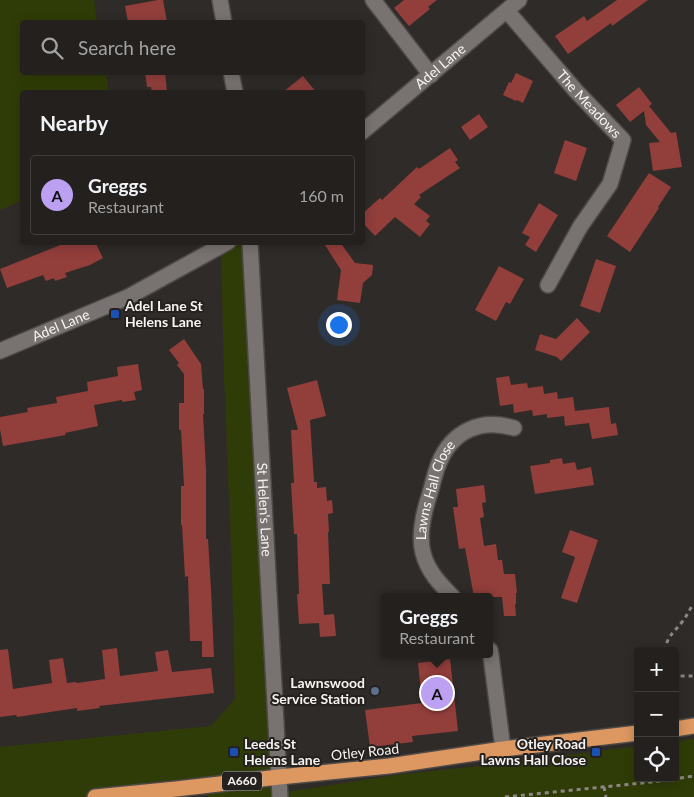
<!DOCTYPE html>
<html lang="en">
<head>
<meta charset="utf-8">
<style>
	body { margin:0; font-family:Lato,sans-serif; background:#2f2d2b; color:#f1f3f6 }
	.controls { position:absolute; right:15px; bottom:15px; display:grid; overflow:hidden; border-radius:5px; box-shadow:0 2px 12px #0003 }
	.controls button { width:45px; height:45px; display:grid; place-items:center; padding:0; border:0; border-bottom:1px solid #403e3c; background:#23201e; color:#f1f3f6; font:25px sans-serif }
	.you { position:absolute; left:338px; top:324px; width:18px; height:18px; margin:-12px; border:4px solid #fff; border-radius:50%; background:#1a73e8; box-shadow:0 0 0 8px #1a73e833 }
	.badge { display:grid; place-items:center; width:32px; height:32px; border-radius:50%; background:#bca0f2; color:#111; font-size:16px; font-weight:700 }
	.pin { position:absolute; translate:-50% -50%; border:2px solid #fff; box-shadow:0 1px 5px #0006 }
	.popup { position:absolute; left:381px; top:593px; width:112px; height:65px; box-sizing:border-box; display:grid; place-content:center; border-radius:5px; background:#23201e; filter:drop-shadow(0 1px 4px #0005); font-size:16px; white-space:nowrap; color:#a3a3a4 }
	.popup b { font-size:19px; color:#f1f3f6 }
	.popup::after { content:''; position:absolute; left:50%; top:100%; margin-left:-10px; border:10px solid transparent; border-top-color:#23201e }
	.list { margin:0; padding:0; list-style:none }
	h2 { display:flex; justify-content:space-between; align-items:center; height:65px; margin:0; padding:0 20px; font-size:21px }
	h2 small { font-size:16px; font-weight:400; color:#a3a3a4 }
	.list li { display:grid; grid-template-columns:32px 1fr auto; gap:15px; align-items:center; box-sizing:border-box; height:80px; margin:0 10px 10px; padding:0 10px; border:1px solid #403e3c; border-radius:5px }
	.list b { display:block; font-size:19px; white-space:nowrap }
	.list p { margin:0; font-size:16px; white-space:nowrap; color:#a3a3a4 }
	.list em { font-size:16px; font-style:normal; color:#a3a3a4 }
	.icon { flex:none; width:28px; height:28px; fill:none; stroke:currentColor; stroke-width:2; stroke-linecap:round; stroke-linejoin:round }
	.map { position:relative; flex:none; width:694px; height:797px; overflow:hidden }
	.search { position:absolute; background:#23201e; box-shadow:0 2px 12px #0003; left:20px; top:20px; width:345px; height:55px; display:flex; align-items:center; gap:12px; box-sizing:border-box; padding:0 18px; border-radius:5px; color:#a3a3a4; font-size:19px }
	.panel { position:absolute; background:#23201e; box-shadow:0 2px 12px #0003; left:20px; top:90px; width:345px; height:155px; border-radius:5px }
	.map>svg:first-child { display:block }
	.green { fill:#303c07 }
	.building { fill:#923e3b }
	.lines { fill:none; stroke-linecap:round; stroke-linejoin:round }
	.minor-casing { stroke:#4d4947; stroke-width:18 }
	.highway-casing { stroke:#4d4947; stroke-width:18 }
	.path { stroke:#8a8784; stroke-width:3; stroke-dasharray:4 4; stroke-linecap:butt }
	.minor { stroke:#787371; stroke-width:15 }
	.highway { stroke:#dd9761; stroke-width:15 }
	.transit-dot { fill:#1a4fb4; stroke:#25211f; stroke-width:2 }
	.service-dot { fill:#5c6f8a; stroke:#25211f; stroke-width:2 }
	.labels { text-anchor:middle; stroke-width:4; stroke-linejoin:round; paint-order:stroke }
	.shield { fill:#25211f; stroke:#b7b5b3; stroke-width:1 }
	.shield-label { font-size:12px; font-weight:bold; fill:#f6f4f2 }
	.street-label { font-size:14px; fill:#f6f4f2; stroke:#25211f }
	.poi-label { font-size:14px; font-weight:bold; fill:#f6f4f2; stroke:#25211f; text-anchor:start }
</style>
</head>
<body>
<div class="map">
<svg width="694" height="797" viewBox="0 0 694 797">
	<rect width="100%" height="100%" fill="#2f2b28"/>
	<g class="green">
		<polygon points="0,0 94,0 97,22 22,22 22,72 106,73 109,92 22,92 22,201 0,210"/>
		<polygon points="228,243 250,243 280,793 396,775 498,764 638,746 638,778 675,778 675,741 694,739 694,797 210,797 194,787 95,797 0,797 0,747 211,726 235,699 232,574 224,376 221,247"/>
	</g>
	<g class="building">
		<polygon points="158,0 163,0 167,22 128,22 125,6"/>
		<polygon points="404,0 437,0 428,7 430,9 409,26 394,8"/>
		<polygon points="617,0 648,0 612,26 611,23 568,54 555,36 584,16 587,21"/>
		<polygon points="145,72 165,72 167,92 152,92 151,87 147,87"/>
		<polygon points="516,73 533,81 523,103 517,100 516,101 503,95 509,82 511,83"/>
		<polygon points="303,76 316,92 283,92"/>
		<polygon points="639,87 652,104 649,106 671,133 676,132 682,167 653,171 649,143 660,142 646,125 644,111 630,122 616,105"/>
		<polygon points="479,114 488,127 470,140 461,127"/>
		<polygon points="565,140 587,148 576,181 554,173"/>
		<polygon points="450,148 458,160 455,162 460,168 419,195 421,197 414,204 430,216 426,221 430,224 420,237 395,217 375,236 362,222 362,214 380,198 382,200 417,167 419,169"/>
		<polygon points="649,173 671,187 658,207 659,208 630,252 607,236"/>
		<polygon points="539,203 558,215 536,252 525,245 530,237 522,233"/>
		<polygon points="68,242 95,242 103,258 90,265 65,273 67,277 55,281 54,278 46,281 43,275 7,288 0,269"/>
		<polygon points="323,242 340,242 355,263 373,265 372,275 363,283 360,303 337,300 341,270"/>
		<polygon points="596,259 616,266 600,313 580,306"/>
		<polygon points="499,266 524,279 510,304 506,302 496,321 475,310"/>
		<polygon points="577,318 590,332 561,361 557,357 535,350 540,334 556,339"/>
		<polygon points="184,339 201,364 203,389 204,389 204,414 203,414 206,470 206,539 208,539 211,589 214,657 202,657 202,641 190,641 188,576 185,577 182,525 181,525 181,486 184,486 181,430 179,430 179,403 184,403 184,374 177,365 179,363 169,350"/>
		<polygon points="138,364 142,390 134,392 136,400 122,402 122,400 94,405 98,426 65,433 66,435 3,446 0,429 0,417 28,412 27,408 57,403 56,397 88,391 87,382 118,376 117,367"/>
		<polygon points="509,376 511,385 527,383 528,388 543,386 544,394 557,392 558,399 573,397 575,411 609,407 611,424 616,423 618,435 592,439 589,423 565,426 564,416 547,418 547,414 533,416 532,410 514,413 513,404 500,406 496,378"/>
		<polygon points="317,380 326,416 310,420 314,482 317,482 317,488 326,487 327,501 332,500 333,513 328,514 329,532 328,532 330,584 322,584 324,615 334,614 336,636 320,637 319,623 299,624 297,594 299,594 297,534 294,534 291,483 294,483 291,430 298,430 287,388"/>
		<polygon points="562,458 563,464 575,462 577,470 591,467 594,485 535,494 530,466 550,463 550,460"/>
		<polygon points="484,485 486,502 482,503 484,517 480,518 484,546 496,544 498,560 502,560 504,574 515,574 517,593 516,593 516,604 515,604 516,616 504,616 502,597 474,597 465,548 459,549 453,507 458,507 456,489"/>
		<polygon points="570,530 598,540 577,603 561,598 575,557 562,552"/>
		<polygon points="117,648 120,676 158,671 155,652 168,650 172,672 211,668 214,693 99,706 100,708 77,711 77,708 17,717 16,715 0,717 0,650 8,649 13,689 52,683 49,660 63,658 67,683 76,682 77,683 105,679 102,650"/>
		<polygon points="450,659 458,731 412,736 413,742 370,747 365,710 422,703 418,663"/>
	</g>
	<g class="lines">
		<g class="minor-casing">
			<g id="minor">
				<polyline points="220,0 224,22"/>
				<polyline points="373,0 431,75"/>
				<path id="s1" d="M507,11L576,91L623,140L610,184L580,227L548,285"/>
				<polyline points="231,72 235,92"/>
				<path id="s2" d="M362,132L519,0"/>
				<path id="s3" d="M250,242L280,797"/>
				<path id="s4" d="M0,351L128,297L228,242"/>
				<path id="s5" d="M453,597C440,584 428,572 423,553C418,534 424,511 430,493C433,483 435,472 439,463C452,431 481,418 514,428"/>
				<polyline points="490,650 491,656 503,749"/>
			</g>
		</g>
		<g class="highway-casing">
			<g id="highway">
				<polyline points="675,729 694,726"/>
				<polyline points="95,797 176,789 279,777 389,766 503,749 638,733"/>
			</g>
		</g>
		<g class="path">
			<path d="M665,651C667,635 674,633 682,622C687,616 688,611 694,604"/>
			<polyline points="675,671 679,676 694,676"/>
			<polyline points="604,787 606,797"/>
			<polyline points="505,797 652,782 694,776"/>
		</g>
		<use href="#minor" class="minor"/>
		<use href="#highway" class="highway"/>
	</g>
	<g class="transit-dot">
		<rect x="110" y="309" width="10" height="10" rx="2.5"/>
		<rect x="229" y="747" width="10" height="10" rx="2.5"/>
		<rect x="591" y="747" width="10" height="10" rx="2.5"/>
	</g>
	<circle class="service-dot" cx="375" cy="691" r="5"/>
	<g class="labels">
		<rect class="shield" x="222" y="771.5" width="40" height="19" rx="4"/>
		<g class="shield-label">
			<text x="242" y="785">A660</text>
		</g>
		<g class="street-label">
			<text dy="5" stroke="none"><textPath href="#s2" startOffset="102">Adel Lane</textPath></text>
			<text dy="5" stroke="none"><textPath href="#s1" startOffset="124">The Meadows</textPath></text>
			<text dy="5" stroke="none"><textPath href="#s4" startOffset="66">Adel Lane</textPath></text>
			<text dy="5" stroke="none"><textPath href="#s5" startOffset="119">Lawns Hall Close</textPath></text>
			<text dy="5" stroke="none"><textPath href="#s3" startOffset="268">St Helen's Lane</textPath></text>
			<text transform="translate(365 752) rotate(-6)" y="5">Otley Road</text>
		</g>
		<g class="poi-label">
			<text x="125" y="311">Adel Lane St<tspan x="125" dy="16">Helens Lane</tspan></text>
			<text x="365" y="688" text-anchor="end">Lawnswood<tspan x="365" dy="16">Service Station</tspan></text>
			<text x="244" y="749">Leeds St<tspan x="244" dy="16">Helens Lane</tspan></text>
			<text x="586" y="749" text-anchor="end">Otley Road<tspan x="586" dy="16">Lawns Hall Close</tspan></text>
		</g>
	</g>
</svg>
<div class="controls">
<button>+</button>
<button>−</button>
<button><svg class="icon" aria-label="locate" viewBox="0 0 24 24"><circle cx="12" cy="12" r="6"/><path d="M12 2v4M12 18v4M2 12h4M18 12h4"/></svg></button>
</div>
<div class="you"></div>
<div class="pin badge" style="left:437px;top:693px">A</div>
<div class="popup"><b>Greggs</b>Restaurant</div>
<div class="search"><svg class="icon" aria-label="search" viewBox="0 0 24 24"><circle cx="10" cy="10" r="6"/><path d="M15 15l6 6"/></svg>Search here</div>
<section class="panel">
<h2>Nearby<small></small></h2>
<ul class="list">
<li><span class="badge">A</span><div><b>Greggs</b><p>Restaurant</p></div><em>160 m</em></li>
</ul>
</section>
</div>
</body>
</html>
